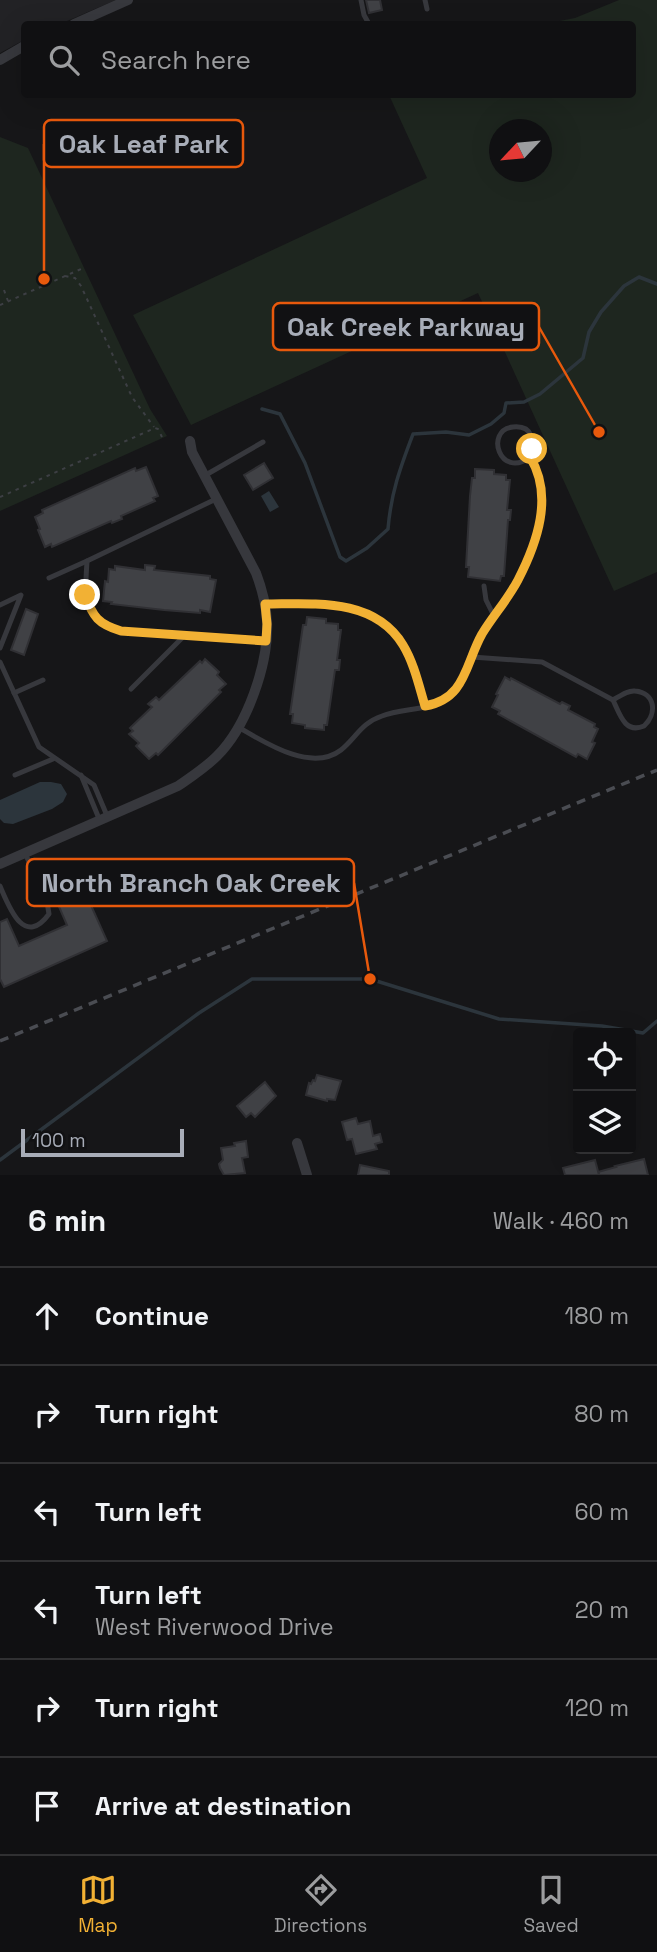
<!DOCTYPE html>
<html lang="en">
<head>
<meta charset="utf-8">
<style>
	body { margin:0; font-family:"Space Grotesk",sans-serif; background:#1e1e20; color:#f1f3f6 }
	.controls { position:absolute; right:21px; bottom:21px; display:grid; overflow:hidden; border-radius:7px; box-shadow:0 7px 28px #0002 }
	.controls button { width:63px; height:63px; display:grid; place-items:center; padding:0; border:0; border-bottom:2px solid #303032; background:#101012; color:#f1f3f6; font:35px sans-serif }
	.compass { position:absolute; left:489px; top:119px; width:63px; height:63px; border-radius:50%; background:#101012; box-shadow:0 7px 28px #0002; rotate:244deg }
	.scale { position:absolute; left:21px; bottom:18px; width:163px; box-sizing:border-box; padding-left:7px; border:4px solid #a8adb8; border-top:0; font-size:19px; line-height:24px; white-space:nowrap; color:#a8adb8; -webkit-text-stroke:5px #111113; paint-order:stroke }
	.stop { position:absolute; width:21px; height:21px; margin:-16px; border:5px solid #f2b134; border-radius:50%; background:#fff }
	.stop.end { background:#f2b134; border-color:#fff; box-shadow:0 2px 7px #0008 }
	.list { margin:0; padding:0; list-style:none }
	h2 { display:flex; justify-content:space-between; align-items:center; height:91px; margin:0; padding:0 28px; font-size:30px }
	h2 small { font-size:23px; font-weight:400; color:#9c9d9f }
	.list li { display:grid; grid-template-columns:46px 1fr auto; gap:21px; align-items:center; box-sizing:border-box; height:98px; padding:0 28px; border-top:2px solid #303032 }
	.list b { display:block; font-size:26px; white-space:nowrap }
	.list p { margin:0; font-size:23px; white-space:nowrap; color:#9c9d9f }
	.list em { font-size:23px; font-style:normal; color:#9c9d9f }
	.icon { flex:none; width:38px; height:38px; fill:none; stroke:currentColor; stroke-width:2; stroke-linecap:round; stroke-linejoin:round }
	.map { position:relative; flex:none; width:657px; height:1175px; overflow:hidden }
	.search { position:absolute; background:#101012; box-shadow:0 7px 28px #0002; left:21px; right:21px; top:21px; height:77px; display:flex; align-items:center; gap:18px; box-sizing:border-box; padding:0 24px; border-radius:7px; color:#9c9d9f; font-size:26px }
	.sheet { height:679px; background:#101012 }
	nav { display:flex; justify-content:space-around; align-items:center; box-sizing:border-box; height:98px; border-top:2px solid #303032; background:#101012; font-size:19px; color:#9c9d9f }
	nav a { display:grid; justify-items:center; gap:4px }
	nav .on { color:#f2b134 }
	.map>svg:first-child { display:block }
	.built { fill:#222225 }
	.green { fill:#1e261f; fill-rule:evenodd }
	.water { fill:#2c353c }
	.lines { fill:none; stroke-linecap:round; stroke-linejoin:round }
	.stream { stroke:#2c353c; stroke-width:3.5 }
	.building { fill:#404145; stroke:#303034; stroke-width:2 }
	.path { stroke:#3d3f44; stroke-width:2; stroke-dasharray:3.5 5; stroke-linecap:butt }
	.service { stroke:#37383d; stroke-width:5 }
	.minor { stroke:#37383d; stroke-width:10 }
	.rail { stroke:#4a4c52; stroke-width:3.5; stroke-dasharray:9 7; stroke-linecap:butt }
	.route { stroke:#f2b134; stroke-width:9 }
	.leader { fill:none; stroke:#e8590c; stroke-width:2.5 }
	.callout-dot { fill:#e8590c; stroke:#111113; stroke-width:2.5 }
	.callout { fill:#111113; stroke:#e8590c; stroke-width:2.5 }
	.callout-label { font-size:26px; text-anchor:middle; font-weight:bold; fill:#a8adb8 }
</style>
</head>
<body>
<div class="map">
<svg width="657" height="1175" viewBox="0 0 657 1175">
	<rect width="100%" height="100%" fill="#161618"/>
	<polygon class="built" points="0,0 116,0 60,24 24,24 24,40 0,53"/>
	<g class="green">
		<path d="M619,0H657V572L614,591L478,293L191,425L133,315L427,178L389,95L632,94V24H544L575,18ZM500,130H542V172H500Z"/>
		<polygon points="0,137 28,148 150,409 167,436 0,511"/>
	</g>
	<g class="water">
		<polygon points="269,491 279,507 270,512 261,496"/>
		<polygon points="40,782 51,782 61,784 67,794 63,802 52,809 13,824 4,823 0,819 0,800"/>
	</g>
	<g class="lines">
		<g class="stream">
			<path d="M262,409L280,414L305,463L340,557L346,561L367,548L388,529C391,493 400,468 413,434L446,432L469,435L491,424L504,413L506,403L524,402L540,394L583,358L589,332L601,312L624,286L639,277L657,284"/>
			<polyline points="0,1160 199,1013 252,979 370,979 499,1019 602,1026 643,1033 657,1021"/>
		</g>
	</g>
	<g class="building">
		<polygon points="366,0 380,0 382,10 369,13"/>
		<polygon points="264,463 273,478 253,490 244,475"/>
		<polygon points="146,467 158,496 153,498 155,501 121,516 122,519 112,523 111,521 52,547 51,544 45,547 38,530 40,529 35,517 43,513 42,510 135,468 136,471"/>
		<polygon points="475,469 494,470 494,474 506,475 506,480 510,480 507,510 511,510 510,520 508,520 504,576 501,576 500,581 468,577 469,567 466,567 470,496 472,478 475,478"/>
		<polygon points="145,565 155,566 154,570 210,576 210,579 216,580 210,612 200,610 200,613 164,610 111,604 112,602 103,601 105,581 108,582 109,569 115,570 115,566 145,570"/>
		<polygon points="26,609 38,614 24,655 11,650"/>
		<polygon points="307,617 326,619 326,623 338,624 338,630 341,630 337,660 340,660 339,670 335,670 327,725 324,725 324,730 305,728 305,725 292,723 293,714 290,714 303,625 306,625"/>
		<polygon points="205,659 219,672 217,675 226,684 219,690 221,692 158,755 156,753 149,759 136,746 139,743 129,734 133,731 130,728 152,707 148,704 156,697 159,700 200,661 202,663"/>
		<polygon points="505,677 510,680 511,678 560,704 562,702 570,706 568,710 595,724 594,727 598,729 592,742 595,743 587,759 578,754 576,757 498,714 500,711 492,707 498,695 496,694"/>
		<polygon points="77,874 107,941 4,987 0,979 0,922 7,919 19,946 67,925 50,886"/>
		<polygon points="317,1075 341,1081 335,1100 327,1099 327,1101 306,1095 309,1083 311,1084 313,1080 315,1081"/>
		<polygon points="265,1082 276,1096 255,1117 251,1113 246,1117 237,1106"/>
		<polygon points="356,1118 358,1124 370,1121 373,1136 380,1134 382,1142 375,1144 377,1149 356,1154 352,1139 347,1140 342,1122"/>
		<polygon points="246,1141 248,1157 242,1158 245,1173 224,1175 220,1168 219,1164 223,1160 221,1148 235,1146 234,1143"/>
		<polygon points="644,1159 648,1175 599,1175 598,1172 616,1167 615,1166"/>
		<polygon points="595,1160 599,1175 565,1175 563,1168"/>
		<polygon points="360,1165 389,1171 389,1175 358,1175"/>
	</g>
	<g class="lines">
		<g class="path">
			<polyline points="65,276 75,278 81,286 132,397 154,427"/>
			<polyline points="4,290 8,301"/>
			<polyline points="0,305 81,269"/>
			<polyline points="0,497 155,428 158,429 162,437"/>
		</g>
		<g class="service">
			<polyline points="361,0 364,15 369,24"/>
			<polyline points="425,0 427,9"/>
			<polyline points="204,476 263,442"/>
			<path d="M216,499L87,561C85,596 81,619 121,631L266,641"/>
			<polyline points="49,578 87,561"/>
			<polyline points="484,586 486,600 494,616"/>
			<path d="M265,604C313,604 374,597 403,645C414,663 419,686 425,706"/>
			<polyline points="0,605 21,595 0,648"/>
			<path d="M472,657L542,662L613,700C620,696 628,690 635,691C656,693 657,714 644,726C625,734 620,715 613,700"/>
			<polyline points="0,662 39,747 94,785 108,818"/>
			<polyline points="131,689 185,635"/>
			<polyline points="14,693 43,680"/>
			<path d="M238,727C264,742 311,773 341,750C356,738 361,723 382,716C402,708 430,711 448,698C467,685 471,656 481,637C491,618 505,601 516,583C527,565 542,530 543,508C544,492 539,471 530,457C534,442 534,425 513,427C484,430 500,480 530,457"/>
			<polyline points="15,775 53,759"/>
			<polyline points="81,775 100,821"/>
			<path d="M0,886C9,907 24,948 49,914L47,902L25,853"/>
		</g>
		<g class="minor">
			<polyline points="74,24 128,0"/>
			<polyline points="0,60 24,46"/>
			<path d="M0,864L178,786C191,777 205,768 217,756C247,726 269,664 267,621C266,604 262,589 256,573L192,452L190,441"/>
			<polyline points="297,1143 307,1175"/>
		</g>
		<polyline class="rail" points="0,1041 657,770"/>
	</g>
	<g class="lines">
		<path class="route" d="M85,595C93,617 98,624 121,631L266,641L267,624L265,604C313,604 374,597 403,645C414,663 419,686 425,706C466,699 465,664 482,634C493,616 508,599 518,580C537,543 554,496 530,457L532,449"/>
	</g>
	<path class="leader" d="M44 279L44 144M599 432L539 327M370 979L354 883"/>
	<g class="callout-dot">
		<circle cx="44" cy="279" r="7"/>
		<circle cx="599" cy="432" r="7"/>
		<circle cx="370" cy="979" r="7"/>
	</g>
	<g class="callout">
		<rect x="44" y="120" width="199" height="47" rx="7"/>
		<rect x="273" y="303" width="266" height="47" rx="7"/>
		<rect x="27" y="859" width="327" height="47" rx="7"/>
	</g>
	<g class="callout-label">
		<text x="144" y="153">Oak Leaf Park</text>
		<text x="406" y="336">Oak Creek Parkway</text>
		<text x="191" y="892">North Branch Oak Creek</text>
	</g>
</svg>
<div class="controls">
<button><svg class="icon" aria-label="locate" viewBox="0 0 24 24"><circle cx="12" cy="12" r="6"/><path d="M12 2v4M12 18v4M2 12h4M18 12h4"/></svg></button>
<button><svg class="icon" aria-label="layers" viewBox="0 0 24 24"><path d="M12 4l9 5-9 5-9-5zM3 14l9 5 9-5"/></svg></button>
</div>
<svg class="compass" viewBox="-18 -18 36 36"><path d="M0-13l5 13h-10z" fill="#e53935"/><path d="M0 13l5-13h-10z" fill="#9c9d9f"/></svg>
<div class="scale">100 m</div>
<div class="stop" style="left:532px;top:449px"></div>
<div class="stop end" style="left:85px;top:595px"></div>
<div class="search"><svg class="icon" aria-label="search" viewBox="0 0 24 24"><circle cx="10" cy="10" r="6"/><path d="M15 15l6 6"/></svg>Search here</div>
</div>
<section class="sheet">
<h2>6 min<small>Walk · 460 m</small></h2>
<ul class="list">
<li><svg class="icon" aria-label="ahead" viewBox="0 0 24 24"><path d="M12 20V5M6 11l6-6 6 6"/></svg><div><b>Continue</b></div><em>180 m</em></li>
<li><svg class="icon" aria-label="right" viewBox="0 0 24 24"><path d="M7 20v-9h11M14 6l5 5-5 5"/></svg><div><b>Turn right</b></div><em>80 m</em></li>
<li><svg class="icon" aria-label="left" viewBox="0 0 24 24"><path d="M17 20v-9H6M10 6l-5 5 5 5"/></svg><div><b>Turn left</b></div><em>60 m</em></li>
<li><svg class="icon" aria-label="left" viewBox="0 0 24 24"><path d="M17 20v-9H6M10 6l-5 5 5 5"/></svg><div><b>Turn left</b><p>West Riverwood Drive</p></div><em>20 m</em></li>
<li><svg class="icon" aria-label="right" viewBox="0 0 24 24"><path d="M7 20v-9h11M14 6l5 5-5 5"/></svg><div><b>Turn right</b></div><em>120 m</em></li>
<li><svg class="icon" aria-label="arrive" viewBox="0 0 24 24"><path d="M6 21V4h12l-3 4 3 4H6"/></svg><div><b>Arrive at destination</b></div></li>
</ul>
</section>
<nav>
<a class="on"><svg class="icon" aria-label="map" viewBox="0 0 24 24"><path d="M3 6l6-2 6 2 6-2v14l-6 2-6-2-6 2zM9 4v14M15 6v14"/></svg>Map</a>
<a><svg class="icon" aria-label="directions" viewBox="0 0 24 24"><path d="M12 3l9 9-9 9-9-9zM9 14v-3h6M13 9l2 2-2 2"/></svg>Directions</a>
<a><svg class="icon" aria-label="saved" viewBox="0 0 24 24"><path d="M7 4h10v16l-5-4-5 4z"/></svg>Saved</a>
</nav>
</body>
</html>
